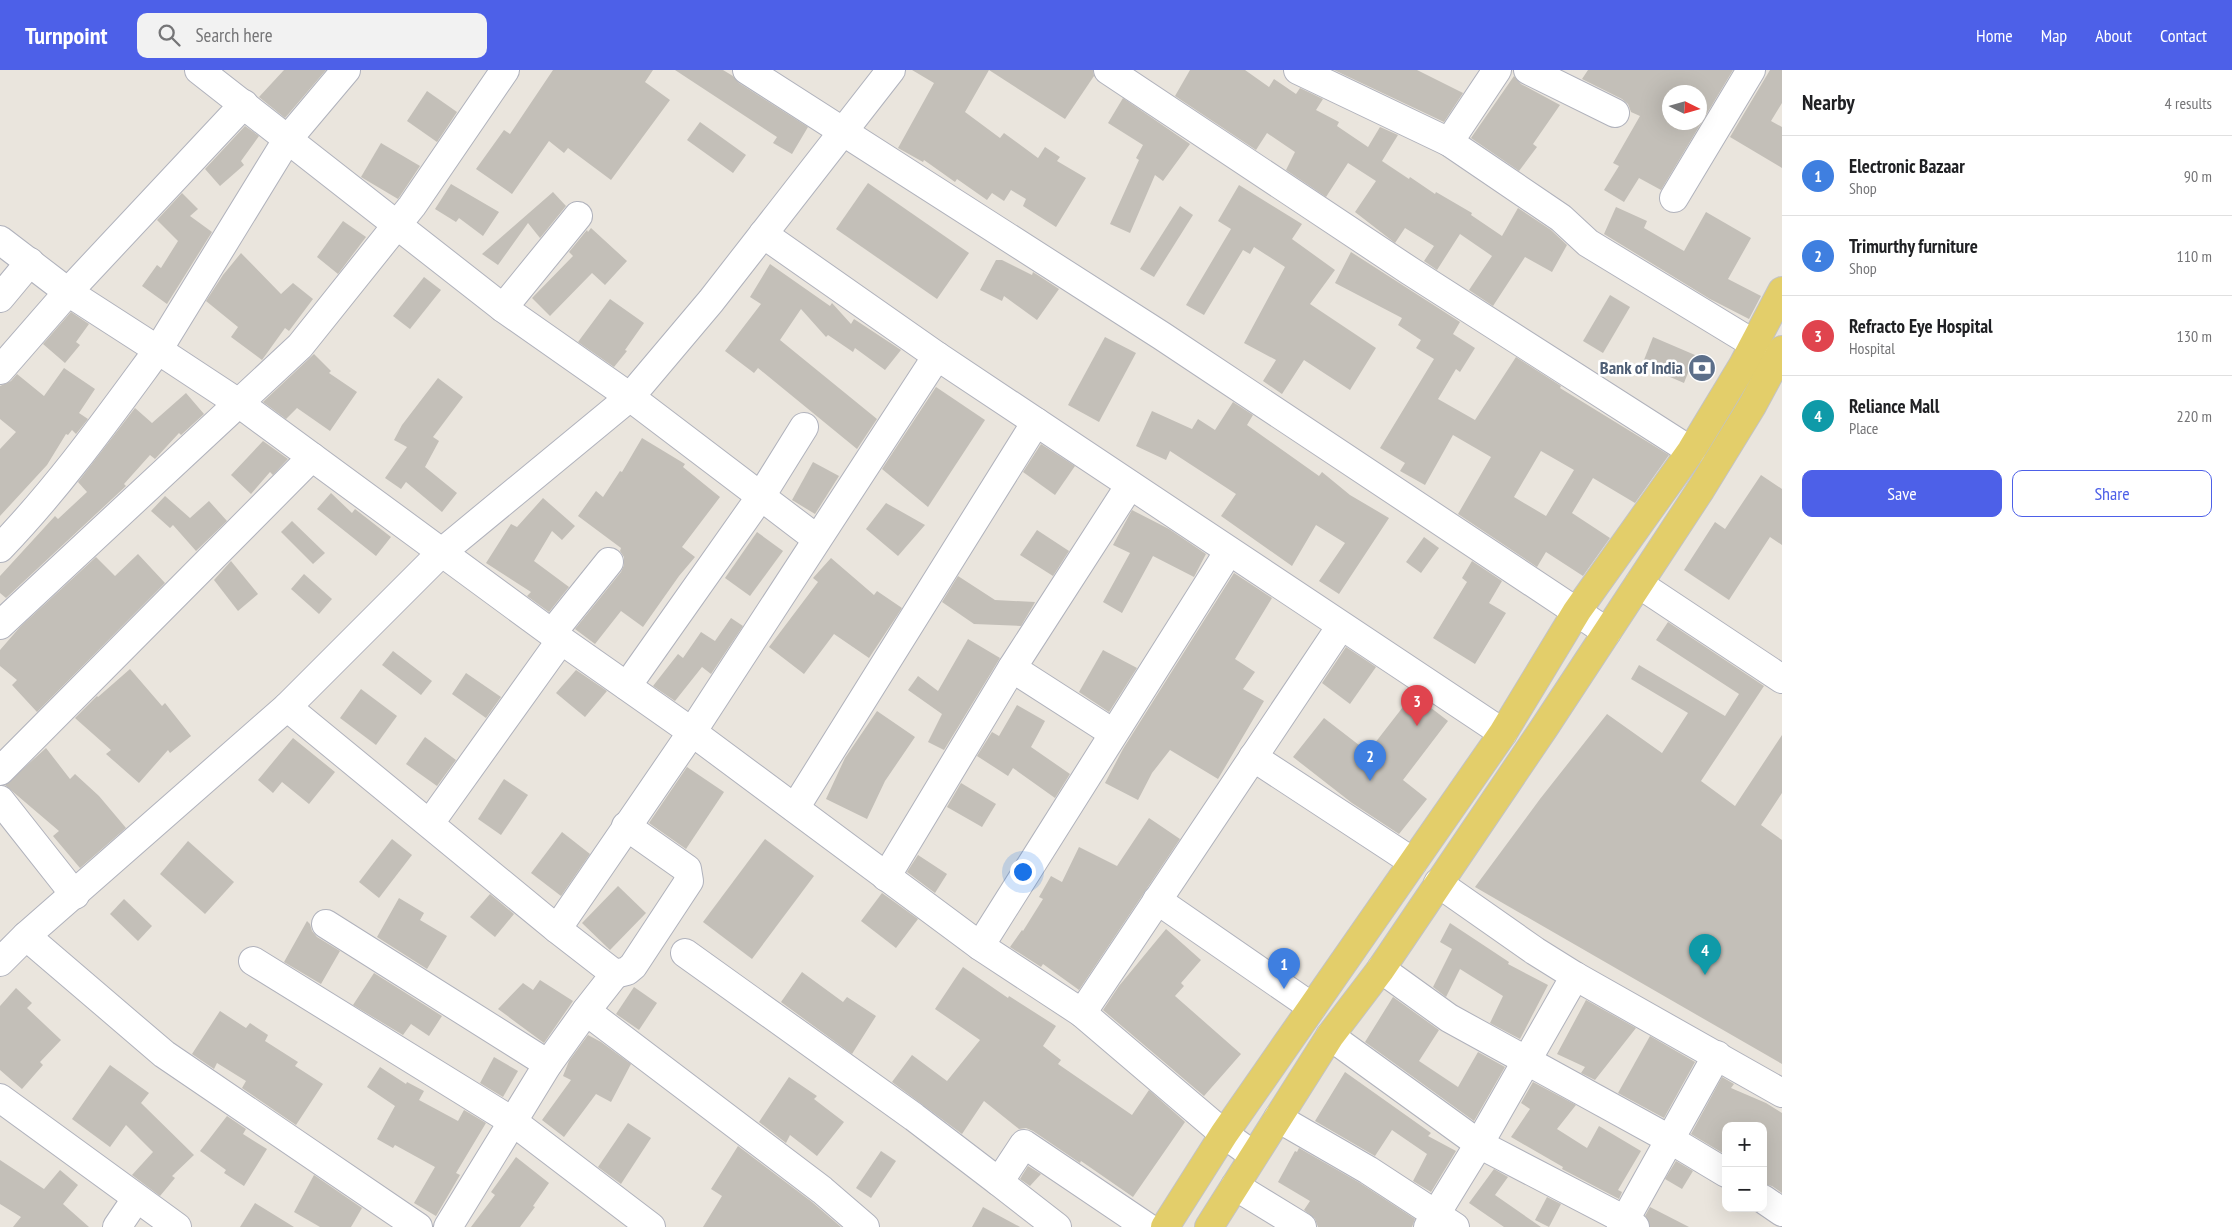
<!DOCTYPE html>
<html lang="en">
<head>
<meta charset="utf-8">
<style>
	body { margin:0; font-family:"PT Sans Narrow",sans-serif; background:#f2f2f2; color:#202124 }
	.controls { position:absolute; right:15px; bottom:15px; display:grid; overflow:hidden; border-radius:10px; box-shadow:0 5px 20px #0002 }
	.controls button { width:45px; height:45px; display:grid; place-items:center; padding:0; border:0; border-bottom:1px solid #e0e0e0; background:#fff; color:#202124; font:25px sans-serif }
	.compass { position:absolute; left:1662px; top:15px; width:45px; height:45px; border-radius:50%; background:#fff; box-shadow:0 5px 20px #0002; rotate:95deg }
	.you { position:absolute; left:1022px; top:801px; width:18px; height:18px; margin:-12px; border:4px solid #fff; border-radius:50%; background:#1a73e8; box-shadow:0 0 0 8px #1a73e833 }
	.badge { display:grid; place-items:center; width:32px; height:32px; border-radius:50%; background:#4d60e8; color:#fff; font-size:16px; font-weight:700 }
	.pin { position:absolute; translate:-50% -41px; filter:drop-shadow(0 1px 2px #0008) }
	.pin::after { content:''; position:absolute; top:26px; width:18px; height:15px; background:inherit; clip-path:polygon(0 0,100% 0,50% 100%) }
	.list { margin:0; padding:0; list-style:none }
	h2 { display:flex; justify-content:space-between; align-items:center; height:65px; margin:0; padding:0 20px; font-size:21px }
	h2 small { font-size:16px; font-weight:400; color:#757577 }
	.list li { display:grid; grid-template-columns:32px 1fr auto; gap:15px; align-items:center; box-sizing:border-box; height:80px; padding:0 20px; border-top:1px solid #e0e0e0 }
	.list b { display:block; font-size:19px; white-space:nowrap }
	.list p { margin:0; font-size:16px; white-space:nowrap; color:#757577 }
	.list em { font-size:16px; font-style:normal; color:#757577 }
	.actions { display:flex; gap:10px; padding:15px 20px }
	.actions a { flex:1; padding:11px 0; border:1px solid #4d60e8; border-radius:10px; text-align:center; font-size:18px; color:#4d60e8 }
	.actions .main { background:#4d60e8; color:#fff }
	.icon { flex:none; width:28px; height:28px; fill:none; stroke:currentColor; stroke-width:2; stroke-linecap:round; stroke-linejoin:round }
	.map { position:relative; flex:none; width:1782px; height:1157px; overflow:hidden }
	header { display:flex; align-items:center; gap:30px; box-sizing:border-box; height:70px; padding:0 25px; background:#4d60e8; color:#fff }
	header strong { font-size:24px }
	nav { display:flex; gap:28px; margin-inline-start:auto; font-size:18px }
	.search { width:350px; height:45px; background:#f2f2f2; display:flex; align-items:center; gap:12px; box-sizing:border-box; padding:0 18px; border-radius:10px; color:#757577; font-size:19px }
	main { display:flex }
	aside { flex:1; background:#fff }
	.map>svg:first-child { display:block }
	.building { fill:#c3bfb8; fill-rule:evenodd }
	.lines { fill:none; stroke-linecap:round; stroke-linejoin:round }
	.minor-casing { stroke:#b0b2bc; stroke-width:30 }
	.major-casing { stroke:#c3c3c3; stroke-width:30 }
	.minor { stroke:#fff; stroke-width:28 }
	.major { stroke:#e3ce6a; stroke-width:28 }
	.labels { text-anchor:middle; stroke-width:5; stroke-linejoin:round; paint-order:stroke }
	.service-label { font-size:18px; font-weight:bold; fill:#4e5e75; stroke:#fff; text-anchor:end }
</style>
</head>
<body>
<header>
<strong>Turnpoint</strong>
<div class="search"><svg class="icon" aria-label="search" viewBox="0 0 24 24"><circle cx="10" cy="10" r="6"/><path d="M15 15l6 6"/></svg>Search here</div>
<nav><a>Home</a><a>Map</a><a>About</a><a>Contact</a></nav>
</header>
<main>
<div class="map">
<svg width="1782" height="1157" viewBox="0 0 1782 1157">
	<rect width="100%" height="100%" fill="#eae5dd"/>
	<g class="building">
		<polygon points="284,0 326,0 285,48 259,27"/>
		<polygon points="553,0 653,0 645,12 670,30 611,110 568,78 564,83 549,71 512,124 476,99 504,60 510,64"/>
		<polygon points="675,0 723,0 733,6 739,13 808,57 792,84 773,73 777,67"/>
		<polygon points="912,0 989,0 965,42 1000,68 1004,63 1038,88 1045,77 1060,87 1057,91 1086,108 1056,157 1023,136 1026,129 1011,120 1004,131 992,123 987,130 957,109 955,112 924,90 923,92 898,78 934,13"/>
		<polygon points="989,0 1093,0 1094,6 1065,49"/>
		<polygon points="1190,0 1245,0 1269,17 1274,9 1296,24 1300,18 1323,29 1316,40 1339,52 1337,56 1368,77 1380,57 1398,65 1382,91 1409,109 1410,107 1435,124 1436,122 1472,143 1471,145 1502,166 1518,138 1551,160 1567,175 1552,202 1525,187 1493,236 1469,220 1492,186 1460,164 1437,200 1424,191 1434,176 1405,158 1395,173 1355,142 1376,111 1348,93 1326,127 1286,100 1295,82 1267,63 1256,80 1175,26"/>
		<polygon points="1334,0 1417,0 1463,23 1444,52"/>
		<path d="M1588,0H1733L1661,120L1639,108L1624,132L1604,120L1619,96L1613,93L1640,46L1631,42L1628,34L1622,29L1582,9ZM1670,22H1700V52H1670Z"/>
		<polygon points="1770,0 1782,0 1782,33 1771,51 1782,57 1782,98 1730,67"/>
		<polygon points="1514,6 1521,14 1560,35 1533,74 1537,77 1519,101 1471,68"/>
		<polygon points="427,21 457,42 437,72 407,51"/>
		<polygon points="1123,28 1190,74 1163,111 1155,105 1130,163 1110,154 1139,90 1136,88 1143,75 1108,53"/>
		<polygon points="700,52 746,85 733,103 687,70"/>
		<polygon points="245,56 259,66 241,91 244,95 220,116 205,99"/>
		<polygon points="381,73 420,96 398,129 361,107"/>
		<polygon points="868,113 969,183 937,229 836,159"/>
		<polygon points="451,114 499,142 483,166 459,148 456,152 435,139"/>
		<polygon points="1239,115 1302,154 1292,169 1335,200 1310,234 1376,278 1350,320 1304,290 1282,324 1263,311 1276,290 1244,273 1285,197 1254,177 1250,184 1243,180 1204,245 1186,235 1231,159 1218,151"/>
		<polygon points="553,122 566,136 540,168 528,153 498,195 482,184"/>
		<polygon points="182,123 198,139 190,146 212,162 167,234 142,216 157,195 161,198 178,171 157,150"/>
		<polygon points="1180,136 1193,145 1154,207 1140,199"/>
		<polygon points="1616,137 1647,151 1644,158 1684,181 1706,142 1751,168 1728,209 1761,226 1749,249 1710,229 1604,164"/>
		<polygon points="343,151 366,167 338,204 317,187"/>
		<polygon points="591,158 627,191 605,215 592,203 550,246 532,228 573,186 569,182 587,160 588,162"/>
		<path d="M1351,182L1460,252L1453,264L1475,278L1460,302L1456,299L1438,329L1475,350L1516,287L1561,316L1560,318L1669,385L1635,433L1593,408L1572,443L1610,468L1583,506L1546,482L1537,497L1458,444L1491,387L1453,365L1425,415L1400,401L1405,393L1380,378L1434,289L1416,278L1421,270L1398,255L1402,248L1335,213ZM1541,381L1574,400L1546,446L1514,427Z"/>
		<polygon points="241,183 281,224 293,213 313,229 289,261 285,258 262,290 231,267 238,257 206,231 223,205"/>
		<polygon points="996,190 1002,190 1032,205 1033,202 1059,219 1037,250 1004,226 1002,231 980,220"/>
		<polygon points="770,194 830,236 832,233 851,254 854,249 901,280 885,300 855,278 853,282 828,265 826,267 801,239 780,270 877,349 857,379 758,298 754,303 725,281 761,234 750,227"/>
		<polygon points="424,207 441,220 410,259 393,246"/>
		<polygon points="1610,225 1630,237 1603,283 1583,271"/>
		<polygon points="610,229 644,253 625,280 627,281 614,297 578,272"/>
		<polygon points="71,242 89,254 76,272 80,275 65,293 43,274"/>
		<polygon points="1105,267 1136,283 1099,352 1068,335"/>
		<polygon points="1653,267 1695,285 1684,313 1642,295"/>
		<polygon points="314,284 331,301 329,303 357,322 330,361 297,338 286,349 263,332"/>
		<polygon points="64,298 95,319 79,343 88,349 76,364 72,360 68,365 66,364 47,395 0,446 0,379 16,362 0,349 0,316 11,311 17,304 44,326"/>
		<polygon points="438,308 463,327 433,367 439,371 425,397 457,423 442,442 406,412 401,419 385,408 407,377 394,370 402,355"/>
		<polygon points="936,317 985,350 928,437 882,399"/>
		<polygon points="186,323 204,344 181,365 179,363 155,389 150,385 124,414 126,416 6,528 0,523 0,506 55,446 58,449 87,422 78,412 135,338 152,353"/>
		<polygon points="1233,332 1253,345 1247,355 1319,406 1322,402 1350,425 1389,448 1339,524 1319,511 1345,473 1316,455 1292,496 1221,446 1236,424 1170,381 1166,390 1136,376 1152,341 1192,359 1198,349 1215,360"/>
		<polygon points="642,368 685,394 683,397 720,427 682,477 695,487 679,506 643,557 621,541 595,574 575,559 621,502 624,495 624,487 620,481 621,478 578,446 596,421 603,427 620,401 622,402"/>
		<polygon points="263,371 288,389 273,405 270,402 251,424 231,405"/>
		<polygon points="1041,374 1075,396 1055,425 1023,402"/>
		<polygon points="813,392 839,406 815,444 792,430"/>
		<polygon points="1761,405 1782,419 1782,475 1770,467 1729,530 1684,500 1715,452 1725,459"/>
		<polygon points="331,423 352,443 355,439 391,467 376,486 317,439"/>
		<polygon points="165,426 190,448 209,431 227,451 196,481 173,455 170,458 151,441"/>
		<polygon points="543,428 575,456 562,470 552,461 534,491 569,517 549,542 527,526 531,522 486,493 511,454 517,457"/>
		<polygon points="886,433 925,455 898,486 866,459"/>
		<polygon points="1132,440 1169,459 1206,484 1194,507 1153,486 1122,543 1103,532 1130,483 1113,475"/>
		<polygon points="292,451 325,483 313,494 281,462"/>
		<polygon points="1037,460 1069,481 1053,506 1020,485"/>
		<polygon points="757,462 783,481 750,526 725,508"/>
		<polygon points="1424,467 1439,478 1421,503 1406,492"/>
		<polygon points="138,484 165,513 37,642 12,615 17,610 0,596 0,580 20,557 96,487 115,506"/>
		<polygon points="831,488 874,525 877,521 902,538 869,588 834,564 804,604 769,577 818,512 813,508"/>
		<polygon points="231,491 258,524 238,541 214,510"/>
		<polygon points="1472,491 1502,511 1489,533 1506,543 1475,594 1433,568 1467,512 1462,508"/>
		<polygon points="1234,503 1272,528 1235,589 1255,602 1243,619 1264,631 1218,709 1170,680 1152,703 1138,730 1105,713 1123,679"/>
		<polygon points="304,504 332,529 319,544 291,519"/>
		<polygon points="958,506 995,530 1035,532 1034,534 1021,556 974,554 942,532"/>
		<polygon points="731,548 743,556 711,604 702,597 675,631 653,616 678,584 683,588 701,562 715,571"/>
		<polygon points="1668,552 1764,616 1701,711 1735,736 1782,665 1782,723 1761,755 1782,770 1782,994 1475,817 1540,729 1607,644 1662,683 1688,643 1631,609 1639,595 1725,646 1739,624 1656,570"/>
		<polygon points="968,569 1000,588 944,680 928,672 942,644 908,620 918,606 938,621"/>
		<polygon points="1346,577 1376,597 1350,634 1322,613"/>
		<polygon points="1103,580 1137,598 1109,642 1079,622"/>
		<polygon points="393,581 432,611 421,625 382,595"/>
		<polygon points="130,599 162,636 165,633 191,666 170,683 168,680 139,713 106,684 111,680 75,648 97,626 98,627"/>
		<polygon points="576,600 607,621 585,647 556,623"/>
		<polygon points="466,603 501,627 486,648 452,624"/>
		<polygon points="361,619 397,646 376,675 340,648"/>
		<polygon points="1413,624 1448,651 1403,710 1427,729 1399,764 1352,733 1293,687 1324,648 1368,682"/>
		<polygon points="1017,635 1045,651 1031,677 1070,704 1055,728 1013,698 1008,706 977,686 992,662 999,666"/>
		<polygon points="877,641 915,667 885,711 867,749 826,729 845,688"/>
		<polygon points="425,667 456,690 437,716 406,694"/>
		<polygon points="293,668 335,702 309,734 282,712 273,723 258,710"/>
		<polygon points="46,678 70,709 75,704 99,726 126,758 80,798 53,766 59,761 5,715"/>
		<polygon points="687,697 724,722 686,779 649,753"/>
		<polygon points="504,709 528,725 501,765 478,749"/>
		<polygon points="961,713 996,734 982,757 947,737"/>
		<polygon points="1149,748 1180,769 1079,920 1043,894 1041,897 1010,877 1022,860 1023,861 1043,829 1039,827 1051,806 1062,812 1079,777 1117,796"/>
		<polygon points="562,762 590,784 561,826 531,803"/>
		<polygon points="392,769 412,785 379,828 359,812"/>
		<polygon points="765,769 814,806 752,889 703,852"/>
		<polygon points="188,771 234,812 205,844 160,804"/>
		<polygon points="918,785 947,804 935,823 907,802"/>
		<polygon points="618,816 646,843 610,880 582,853"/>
		<polygon points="882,823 918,849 896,878 861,851"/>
		<polygon points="490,824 514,844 495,867 470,847"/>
		<polygon points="399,828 424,843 420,850 447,866 427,899 377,867"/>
		<polygon points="124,829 152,856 138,871 110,844"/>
		<polygon points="307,851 310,854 312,861 317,867 340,881 321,914 284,892"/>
		<polygon points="1450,853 1509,892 1508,894 1548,915 1520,969 1490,953 1503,926 1460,899 1446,927 1433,917 1452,879 1440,872"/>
		<polygon points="1166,859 1201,890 1181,913 1184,916 1175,926 1241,984 1204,1026 1103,940 1119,916"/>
		<polygon points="963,897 1008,928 1009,926 1056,956 1043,976 1061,990 1058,994 1132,1045 1149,1020 1183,1050 1185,1052 1133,1127 1081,1091 1080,1093 1033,1061 1026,1058 1019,1059 984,1031 962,1064 892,1012 912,985 947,1011 980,970 935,939"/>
		<polygon points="802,902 843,932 847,927 876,946 852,984 781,932"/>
		<polygon points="374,903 442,946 429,966 411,954 403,965 353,935"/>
		<polygon points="540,910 573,931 544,973 498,939 523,913 533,920"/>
		<polygon points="634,917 657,933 639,960 616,944"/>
		<polygon points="16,918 32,933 27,938 61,970 40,992 43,995 22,1019 0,1000 0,936"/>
		<polygon points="1393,927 1439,960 1419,991 1458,1017 1478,982 1505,997 1474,1051 1365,972"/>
		<polygon points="1586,930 1636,958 1595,1010 1581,1003 1585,997 1557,984"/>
		<polygon points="220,941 246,958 250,953 268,965 265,971 298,992 295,996 323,1014 296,1055 242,1018 246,1011 217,993 214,999 192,984"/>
		<polygon points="588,965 601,972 631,994 611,1032 596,1024 564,1067 542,1050 571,1010 563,1006 569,991"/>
		<polygon points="1650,966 1695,992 1664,1048 1618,1023"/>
		<polygon points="494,987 518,1001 503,1027 480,1013"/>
		<polygon points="110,995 149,1023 141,1033 194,1085 172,1106 175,1108 160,1126 132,1105 153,1082 126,1055 110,1077 72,1049"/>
		<polygon points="380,997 406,1014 407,1012 424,1021 419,1030 458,1051 464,1040 486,1053 456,1103 460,1105 436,1146 414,1133 435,1097 395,1075 393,1078 377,1069 395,1036 367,1017"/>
		<polygon points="1345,1002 1431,1063 1428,1066 1456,1081 1431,1122 1413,1111 1427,1084 1392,1060 1375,1086 1315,1051"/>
		<polygon points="789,1007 817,1026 814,1029 844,1052 817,1086 790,1065 786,1073 759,1052"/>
		<polygon points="1722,1007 1734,1014 1731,1018 1766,1033 1782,1043 1782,1123 1772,1116 1763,1114 1763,1056 1726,1056 1726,1085 1691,1064"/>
		<polygon points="1533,1012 1576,1035 1557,1059 1587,1078 1599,1056 1641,1081 1618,1120 1622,1122 1619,1129 1562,1099 1563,1097 1511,1067 1530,1039 1521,1033"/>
		<polygon points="227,1046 246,1059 243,1064 267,1079 244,1116 224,1103 226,1100 200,1081"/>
		<polygon points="628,1053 651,1068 621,1114 598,1097"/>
		<polygon points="738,1076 812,1132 841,1157 703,1157 722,1126 711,1119"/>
		<polygon points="1299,1078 1360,1113 1415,1149 1412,1157 1318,1157 1315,1149 1304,1140 1310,1131 1278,1112 1295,1081 1297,1082"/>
		<polygon points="881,1081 896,1091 871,1128 856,1118"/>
		<polygon points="516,1087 549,1113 533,1136 535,1137 520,1157 471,1157 495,1125 491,1122"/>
		<polygon points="0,1090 44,1119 60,1100 78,1115 63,1134 89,1157 13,1157 21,1147 0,1134"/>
		<polygon points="1676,1091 1693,1101 1682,1119 1665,1109"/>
		<polygon points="1028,1096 1041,1104 1030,1116 1020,1109"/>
		<polygon points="1494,1099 1508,1107 1495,1125 1541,1157 1504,1157 1469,1133"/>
		<polygon points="314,1105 362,1138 351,1157 320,1157 294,1142"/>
		<polygon points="1547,1127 1561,1134 1549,1157 1535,1150"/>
		<polygon points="255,1133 294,1157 240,1157"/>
		<polygon points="983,1137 1020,1157 972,1157"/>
		<polygon points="1650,1137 1689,1157 1650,1157 1645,1146"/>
	</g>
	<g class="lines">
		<g class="minor-casing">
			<g id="minor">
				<polyline points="199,0 503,238"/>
				<polyline points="346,0 287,70 158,280 240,334 561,570 692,662 980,876 1082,943 1224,1064 1253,1085"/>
				<polyline points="747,0 1162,266 1607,562"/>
				<polyline points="1108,0 1410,201 1691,381"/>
				<polyline points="1298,0 1449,72 1561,148 1588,173 1754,274"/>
				<polyline points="1528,0 1615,43"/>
				<polyline points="1449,72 1497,0"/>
				<polyline points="1674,128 1751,0"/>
				<polyline points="578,146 503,238 630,327 817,469"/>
				<polyline points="763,164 937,286 1503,663"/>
				<path d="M0,170L68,222L158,280C108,348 59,417 0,478"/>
				<polyline points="0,228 30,192"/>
				<polyline points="0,300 68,222 244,34"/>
				<polyline points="1639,514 1782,609"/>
				<polyline points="0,555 300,276 412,136 505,0"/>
				<polyline points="552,563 609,492"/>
				<polyline points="1012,598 1113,663"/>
				<polyline points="627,616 761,426 804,357"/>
				<polyline points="287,637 557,859 615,904 586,941 822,1120 865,1157"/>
				<polyline points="1253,687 1413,792"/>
				<polyline points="0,701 312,387"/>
				<polyline points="0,730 75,825"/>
				<polyline points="795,738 1036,352"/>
				<polyline points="430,753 561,570"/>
				<polyline points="886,807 1012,598 1130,415"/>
				<polyline points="1438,813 1535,881 1575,906 1782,1023"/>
				<polyline points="1157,830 1312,937"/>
				<polyline points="326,854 548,994"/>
				<polyline points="557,859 692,662 937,286"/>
				<polyline points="26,866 164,984 418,1157"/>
				<polyline points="980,876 1229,481"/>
				<polyline points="685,883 914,1047 999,1112 1024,1074 1147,1157"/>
				<polyline points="253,891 512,1051 651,1157"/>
				<polyline points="0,892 26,866 287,637 442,482 630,327 711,231 891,0"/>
				<polyline points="1381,899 1449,948 1671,1070 1726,1103"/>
				<polyline points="615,904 627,901 633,896 689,811 687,799 626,756"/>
				<polyline points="1082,943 1341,556"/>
				<polyline points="1330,966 1479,1074 1625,1150 1635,1157"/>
				<polyline points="0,1028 177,1157"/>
				<polyline points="1278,1048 1368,1100 1455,1157"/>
				<polyline points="999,1112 1057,1157"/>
				<polyline points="1235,1116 1302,1157"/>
				<polyline points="1763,1129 1782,1142"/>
				<polyline points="117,1157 136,1129"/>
				<polyline points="448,1157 548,994 586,941"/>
				<polyline points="1428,1157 1479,1074 1575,906"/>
				<polyline points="1621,1157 1717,985"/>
			</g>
		</g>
		<g class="major-casing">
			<g id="major">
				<polyline points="1165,1157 1224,1064 1503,663 1577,541 1691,381 1743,295 1782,221"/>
				<polyline points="1209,1157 1330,966 1381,899 1544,658 1701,419 1752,336 1782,280"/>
			</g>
		</g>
		<use href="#minor" class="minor"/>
		<use href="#major" class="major"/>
	</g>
	<defs>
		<g id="bank-disc" transform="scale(1.4375)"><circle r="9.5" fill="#5c6f8a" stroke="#fff"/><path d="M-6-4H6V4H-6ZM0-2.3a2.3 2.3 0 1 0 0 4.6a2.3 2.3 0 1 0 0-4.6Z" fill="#fff"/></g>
	</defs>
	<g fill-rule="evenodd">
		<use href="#bank-disc" x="1702" y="298"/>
	</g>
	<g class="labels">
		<g class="service-label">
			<text x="1683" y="304">Bank of India</text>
		</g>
	</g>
</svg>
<div class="controls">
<button>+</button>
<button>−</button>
</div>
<svg class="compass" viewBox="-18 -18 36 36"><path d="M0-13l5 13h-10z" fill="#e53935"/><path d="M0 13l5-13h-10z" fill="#757577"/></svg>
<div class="you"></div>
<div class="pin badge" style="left:1284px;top:919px;background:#3f7fe0">1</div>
<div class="pin badge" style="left:1370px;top:711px;background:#3f7fe0">2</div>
<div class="pin badge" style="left:1417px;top:656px;background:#e0444e">3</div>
<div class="pin badge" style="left:1705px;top:905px;background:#0f9aa8">4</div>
</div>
<aside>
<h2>Nearby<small>4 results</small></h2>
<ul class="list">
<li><span class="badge" style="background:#3f7fe0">1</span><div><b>Electronic Bazaar</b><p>Shop</p></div><em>90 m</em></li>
<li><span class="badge" style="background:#3f7fe0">2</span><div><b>Trimurthy furniture</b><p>Shop</p></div><em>110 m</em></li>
<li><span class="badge" style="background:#e0444e">3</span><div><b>Refracto Eye Hospital</b><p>Hospital</p></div><em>130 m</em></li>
<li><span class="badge" style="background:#0f9aa8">4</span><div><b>Reliance Mall</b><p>Place</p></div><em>220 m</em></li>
</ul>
<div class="actions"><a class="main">Save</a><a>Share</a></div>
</aside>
</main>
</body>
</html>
